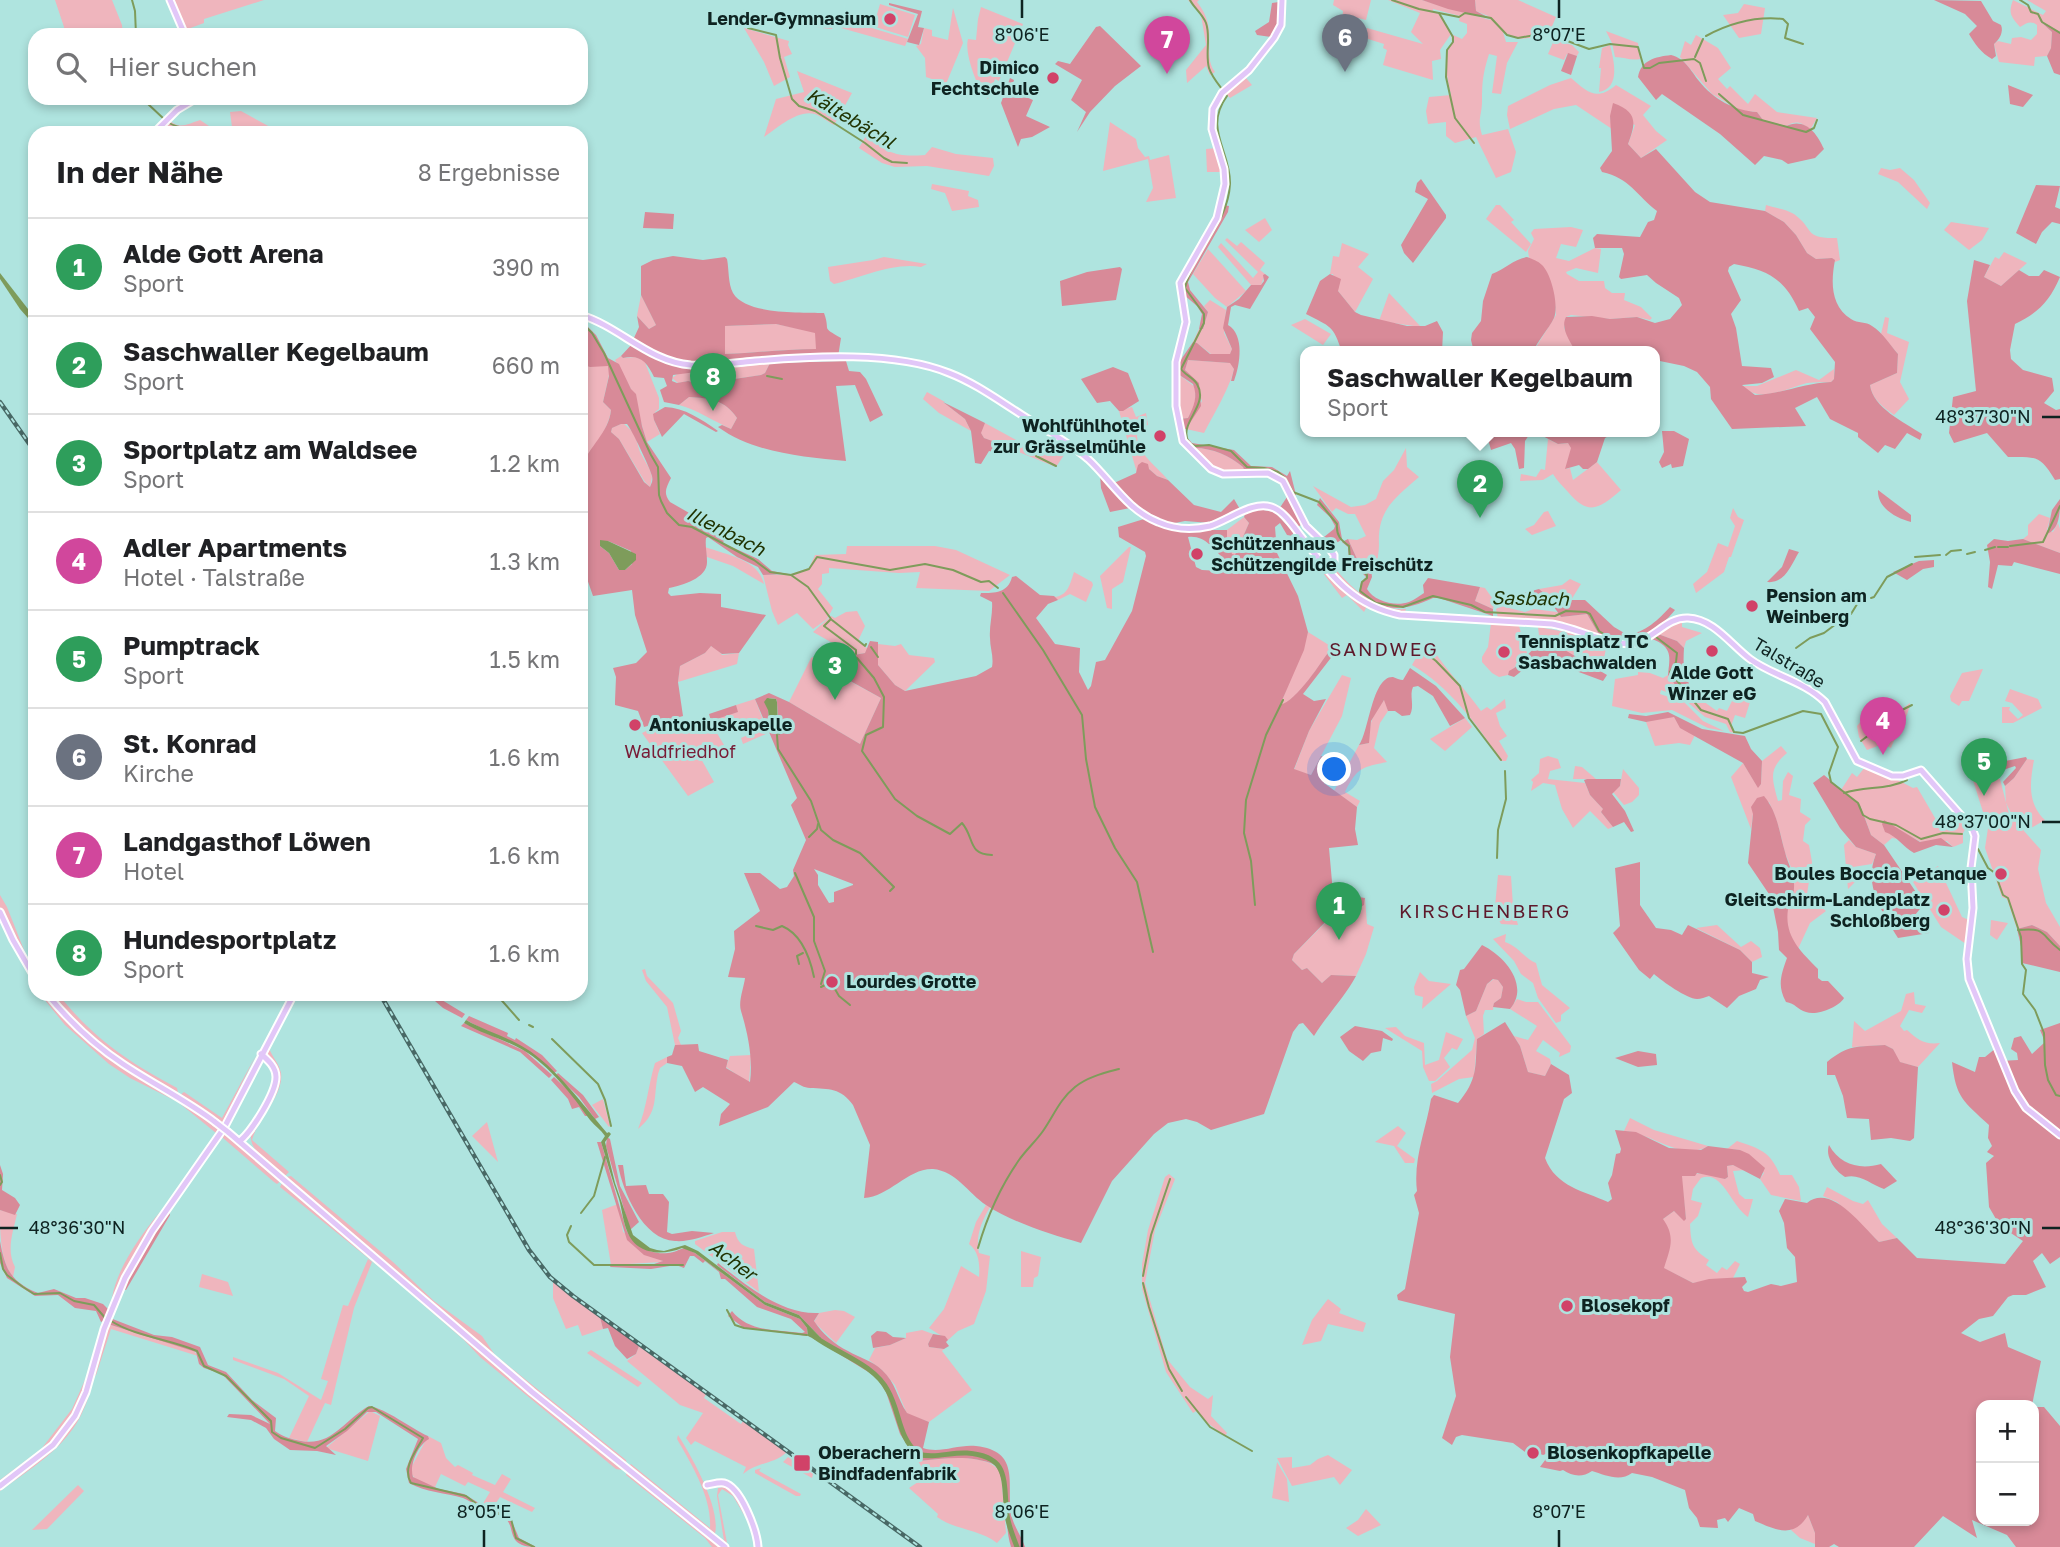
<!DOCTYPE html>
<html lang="de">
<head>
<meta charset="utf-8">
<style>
	body { margin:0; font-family:"Golos Text",sans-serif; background:#f6f6f6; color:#202124 }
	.controls { position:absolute; right:21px; bottom:21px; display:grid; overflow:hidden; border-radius:14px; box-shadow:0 4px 10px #0003 }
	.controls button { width:63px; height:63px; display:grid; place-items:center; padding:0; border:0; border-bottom:2px solid #e0e0e0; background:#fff; color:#202124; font:35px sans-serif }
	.you { position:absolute; left:1335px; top:770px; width:24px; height:24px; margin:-18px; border:5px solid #fff; border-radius:50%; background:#1a73e8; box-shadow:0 0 0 10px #1a73e833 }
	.badge { display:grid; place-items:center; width:46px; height:46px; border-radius:50%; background:#d14268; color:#fff; font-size:23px; font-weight:700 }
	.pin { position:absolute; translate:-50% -58px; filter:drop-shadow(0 2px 4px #0008) }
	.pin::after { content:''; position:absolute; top:37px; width:24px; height:21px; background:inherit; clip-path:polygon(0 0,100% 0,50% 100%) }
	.popup { position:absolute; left:1300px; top:346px; width:360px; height:91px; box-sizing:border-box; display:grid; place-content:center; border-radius:14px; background:#fff; filter:drop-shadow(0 2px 5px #0005); font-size:23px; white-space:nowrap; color:#757577 }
	.popup b { font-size:26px; color:#202124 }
	.popup::after { content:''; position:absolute; left:50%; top:100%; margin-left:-14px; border:14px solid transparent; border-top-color:#fff }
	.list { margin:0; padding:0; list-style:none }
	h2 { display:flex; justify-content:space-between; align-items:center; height:91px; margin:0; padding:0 28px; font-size:30px }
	h2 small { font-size:23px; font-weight:400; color:#757577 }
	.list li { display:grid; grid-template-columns:46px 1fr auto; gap:21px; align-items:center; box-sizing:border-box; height:98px; padding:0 28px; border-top:2px solid #e0e0e0 }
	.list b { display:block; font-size:26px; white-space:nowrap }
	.list p { margin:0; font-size:23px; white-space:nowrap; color:#757577 }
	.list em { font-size:23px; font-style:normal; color:#757577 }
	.icon { flex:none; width:38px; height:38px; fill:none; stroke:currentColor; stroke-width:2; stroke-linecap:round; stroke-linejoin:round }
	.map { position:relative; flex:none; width:2060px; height:1547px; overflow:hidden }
	.search { position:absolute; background:#fff; box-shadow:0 4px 10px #0003; left:28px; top:28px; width:560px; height:77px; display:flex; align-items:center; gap:18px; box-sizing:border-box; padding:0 24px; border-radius:21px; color:#757577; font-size:26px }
	.panel { position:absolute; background:#fff; box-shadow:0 4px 10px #0003; left:28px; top:126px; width:560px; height:875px; border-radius:21px }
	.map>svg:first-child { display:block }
	.green { fill:#efb5bd; fill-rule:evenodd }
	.forest { fill:#d88a98; fill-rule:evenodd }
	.water { fill:#7e9c5b }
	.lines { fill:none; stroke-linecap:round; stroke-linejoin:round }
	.stream { stroke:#7e9c5b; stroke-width:2 }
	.river { stroke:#7e9c5b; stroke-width:5 }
	.major-casing { stroke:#fff; stroke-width:9 }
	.major { stroke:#e2c7f8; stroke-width:5 }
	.rail-casing { stroke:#486865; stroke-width:4.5 }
	.rail { stroke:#afe4df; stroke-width:2; stroke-dasharray:5; stroke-linecap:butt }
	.major-bridge-casing { stroke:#fff; stroke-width:9; stroke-linecap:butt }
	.major-bridge { stroke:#e2c7f8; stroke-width:5 }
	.ticks { fill:none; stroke:#0e2321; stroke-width:2.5 }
	.poi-dot { fill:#d14268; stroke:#afe4df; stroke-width:2.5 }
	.labels { text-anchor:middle; stroke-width:6; stroke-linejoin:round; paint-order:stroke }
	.poi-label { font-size:18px; font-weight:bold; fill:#0e2321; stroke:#afe4df; text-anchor:start }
	.street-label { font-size:18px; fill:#0e2321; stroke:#afe4df }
	.park-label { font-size:18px; fill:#781c36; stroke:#afe4df }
	.water-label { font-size:19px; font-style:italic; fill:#203302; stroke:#afe4df }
	.neighbourhood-label { font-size:19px; letter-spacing:2px; fill:#5e192b; stroke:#afe4df }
	.ticks-label { font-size:18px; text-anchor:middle; fill:#0e2321; stroke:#afe4df; stroke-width:6; stroke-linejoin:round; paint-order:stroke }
</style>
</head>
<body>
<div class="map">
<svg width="2060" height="1547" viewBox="0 0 2060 1547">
	<rect width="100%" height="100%" fill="#afe4df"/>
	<g class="green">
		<polygon points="55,0 112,0 122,25 123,35 63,35 64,27"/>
		<polygon points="173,0 264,0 204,19 204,23 185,30"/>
		<path d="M1188,0H1199L1197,2C1220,30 1201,53 1215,72L1210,75L1206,66L1187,83L1186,70L1206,45L1201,15Z"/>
		<polygon points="1334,0 1371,0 1366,20 1358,18 1351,61 1338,59 1343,11 1333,5"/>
		<path d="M1388,0H1422L1490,20L1488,16L1476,11L1475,0H1518L1556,17L1548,36L1519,39L1503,32L1506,42H1518L1507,63L1501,94L1492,93L1497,56L1489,54C1483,73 1482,82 1482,101C1482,116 1477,118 1482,135L1508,129L1516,152L1511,172L1496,178L1476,137L1455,143L1446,136V122L1428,124L1426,111L1429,97L1451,95C1447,77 1442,58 1452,42L1451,34L1440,50L1441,59L1432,61L1433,80L1383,65L1387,50L1383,48L1384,44L1365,38L1367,28L1423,44L1411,32L1420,13ZM1433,9L1460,16L1459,21L1467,24V33L1462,39L1451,34L1442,16L1433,11Z"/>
		<path d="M2013,0L2043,15L2046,11L2027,0H2060V32L2040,21L2052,32L2051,48L2047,56L2035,57L2034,66L1999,62L1994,44L1998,41L2011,44L2012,38L2021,37L2031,40L2037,34V25C2030,20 2027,23 2020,27C2011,17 2008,13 2013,0Z"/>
		<polygon points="880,4 915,15 908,37 869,25 872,18 876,18"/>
		<polygon points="1744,4 1765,8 1761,34 1739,38 1723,15 1738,13"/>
		<path d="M981,7L1023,24L999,81L995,79L988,99C977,90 964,52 968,39L976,40L978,19Z"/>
		<polygon points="953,8 963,43 946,84 926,77 925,58 916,46 921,44 924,28 932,30 932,36 948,40"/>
		<polygon points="803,14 862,25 908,39 905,46 834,26 832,29 801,26"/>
		<polygon points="744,28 789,41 788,45 792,54 784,57 790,77 774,86 764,62"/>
		<path d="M1606,31L1638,43L1640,59C1631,61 1624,57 1615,57L1612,43Z"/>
		<path d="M1696,35L1718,48L1731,68L1718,79L1727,89L1730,86L1748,104L1755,94L1777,112L1817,118L1810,130C1801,122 1797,120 1786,126L1763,120L1757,112L1741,111L1712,94L1680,57L1685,41L1691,45Z"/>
		<polygon points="1554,40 1572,45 1579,52 1577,56 1567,54 1564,60 1548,54"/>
		<path d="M1610,45C1614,61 1621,88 1599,92L1601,68H1599L1602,48Z"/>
		<path d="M797,71L852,93L834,125C828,122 821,116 815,114C798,109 777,128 764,137L776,99L804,92Z"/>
		<polygon points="1246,78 1252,85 1230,98 1225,93"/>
		<path d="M1571,78C1588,93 1597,101 1616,85L1651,106L1643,115L1656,131L1667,140L1641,158L1628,144L1635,125L1610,116L1612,129L1576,105L1554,109L1510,129L1507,115L1508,106L1550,85Z"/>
		<path d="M241,111L272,128L275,133H178L164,125L169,120C179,130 188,124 200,120L212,128L232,127L230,112Z"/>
		<polygon points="1110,122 1136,139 1138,148 1145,157 1149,156 1150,160 1169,155 1176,198 1146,202 1153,188 1148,159 1103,171"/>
		<path d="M867,134C888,154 896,157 925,155L932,147L956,154L993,158L994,166L989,176L927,166L895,167L882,163L859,148Z"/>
		<polygon points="1217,148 1222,172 1207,172 1206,149"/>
		<polygon points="1881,168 1890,170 1900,168 1914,180 1930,203 1927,209 1898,182 1878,174"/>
		<polygon points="932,184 969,191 968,196 978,200 979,207 952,211 945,193 931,189"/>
		<polygon points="1496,205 1500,205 1514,220 1511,222 1531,244 1526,252 1486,219"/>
		<path d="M1766,205C1775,208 1786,209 1794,214C1815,229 1803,239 1837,238L1840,260L1835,262L1832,258L1816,259L1807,253L1796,235L1784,222L1765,211Z"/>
		<polygon points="1265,218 1272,230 1259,242 1245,230"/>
		<polygon points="1951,222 1989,228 1982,240 1969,250 1944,230"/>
		<path d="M1571,227L1583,230L1576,247L1561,244L1556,258L1569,261L1595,248L1601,249L1598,273L1576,268L1566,272L1567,274L1579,281H1604L1605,288L1612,293H1625L1624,300L1641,307L1652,318L1650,320L1637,317L1610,319L1571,315L1566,317L1564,328L1576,352H1533L1556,315C1555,292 1550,269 1529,258L1528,251L1534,239L1531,233L1534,229Z"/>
		<polygon points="1227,238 1237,246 1241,242 1265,263 1260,270 1265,274 1261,285 1251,285 1218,247 1221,243 1253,278 1258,272 1225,240"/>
		<polygon points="1342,243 1369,254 1358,267 1373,279 1355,312 1338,291 1333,274 1330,274 1333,256 1339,257"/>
		<polygon points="1208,249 1246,291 1227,307 1215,298 1193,274"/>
		<polygon points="2004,252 2027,263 2001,286 1984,277 1995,257 1999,259"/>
		<path d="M884,257L927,264L921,267C894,262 860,278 834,284L830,281L828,267L873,260Z"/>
		<polygon points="1389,293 1421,327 1379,321"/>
		<polygon points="641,295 656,325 649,329 637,316"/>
		<polygon points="1210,300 1226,310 1224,333 1232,349 1230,355 1211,354 1197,343 1193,342 1199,329 1203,329 1208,312 1204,306"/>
		<path d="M1885,317L1889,318L1887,333L1909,342L1900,382L1909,399L1894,415C1883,407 1872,399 1870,385L1897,373L1898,354L1881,334Z"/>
		<polygon points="1305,319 1331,334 1323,345 1291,325"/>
		<path d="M776,324L816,332V349C785,349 756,353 725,354V326Z"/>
		<polygon points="621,356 623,358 635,357 644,360 659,398 659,409 655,412 654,420 660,434 647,442 631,389 615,360"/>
		<path d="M1188,360L1231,363L1234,369C1230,387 1213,416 1204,433L1186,429L1202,401L1190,375L1185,370Z"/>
		<polygon points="770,363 765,373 761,375 701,384 688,381 678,383 672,378 679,373 696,372 699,367"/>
		<path d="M604,365L608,366L610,370L603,402L611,410C609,427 592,454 581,468V376L585,366Z"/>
		<path d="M1834,369V379L1831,382C1823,382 1815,382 1807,383C1787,388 1760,404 1742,386H1757L1796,370L1819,380Z"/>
		<polygon points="1178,374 1195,387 1195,406 1188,418 1179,419"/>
		<polygon points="927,392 945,402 943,402 965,419 971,431 939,413 923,399"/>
		<path d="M689,397C710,398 725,400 737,418L731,429C715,422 696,409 679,405Z"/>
		<path d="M1132,407L1136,417L1146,413L1148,425L1138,427C1132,451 1155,464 1168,480L1157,476L1149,469L1137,473L1119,411Z"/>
		<polygon points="623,423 634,433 640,452 650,470 652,477 650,487 645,482 619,439 611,432 612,428"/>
		<polygon points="985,423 1029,447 1034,441 1064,455 1056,467 984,438 980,432"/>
		<path d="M1548,439L1558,444L1568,443L1572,448L1566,469L1570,468L1573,480L1597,462L1621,490C1600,508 1589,517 1568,492C1563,486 1557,481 1553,474L1543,480L1520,481L1521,474L1536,477L1541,469L1545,470Z"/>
		<path d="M1192,448C1210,447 1229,455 1243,467L1245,472C1215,473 1212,468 1192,448Z"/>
		<path d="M1406,448L1407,467L1419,477C1395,498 1377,510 1379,545C1379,552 1377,559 1377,567L1371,569L1357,559L1348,539L1357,540L1366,536L1355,514H1348L1336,508L1332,512L1313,486L1351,507L1365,505L1376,499L1383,481L1394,470Z"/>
		<polygon points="1733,508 1738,517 1744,520 1731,557 1729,557 1724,572 1696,593 1693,584 1707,572 1718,543 1728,547 1735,526 1730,518"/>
		<polygon points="1548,511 1556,526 1532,535 1525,529 1534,525 1544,512"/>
		<polygon points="2039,514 2050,518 2047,530 2053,532 2058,523 2060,529 2060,553 2023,539 2028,535 2028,525"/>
		<polygon points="1244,517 1249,523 1235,555 1232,555 1227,540 1227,530"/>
		<path d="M1310,527L1332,544L1336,551L1337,571C1355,591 1376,611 1406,609L1405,612C1374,610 1351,595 1333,571L1335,559Z"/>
		<polygon points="847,546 935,546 956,550 1010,575 989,591 916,588 920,572 899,573 829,568 829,573 822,574 822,584 818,589 833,608 827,619 813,629 797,613 778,625 772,611 763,575 788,575 809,568 815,555 846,554"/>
		<path d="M705,547C727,555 758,559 764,584L733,566L707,557Z"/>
		<polygon points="1129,547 1131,547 1123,582 1112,589 1112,609 1107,608 1100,576"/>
		<path d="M1074,572L1092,582L1093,585L1086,602L1070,594L1058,600L1054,597C1068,596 1070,584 1074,572Z"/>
		<polygon points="1323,573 1327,573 1343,589 1367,606 1364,612 1347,595 1342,598"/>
		<polygon points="1570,579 1581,584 1571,600 1552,600 1539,589 1562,585"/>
		<polygon points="1480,587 1485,588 1495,602 1493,609 1475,601"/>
		<polygon points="1501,606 1525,612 1534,609 1557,612 1561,617 1587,614 1600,636 1559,623 1498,619 1496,609"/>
		<polygon points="857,611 865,626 858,641 868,649 865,653 854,655 813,632 831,616 835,618 846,612"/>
		<polygon points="1682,621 1682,627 1702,633 1686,641 1684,648 1677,641 1658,634"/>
		<path d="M1491,623L1519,626L1527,653C1522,661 1509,671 1508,675L1499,677L1492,673L1482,662V657L1488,647Z"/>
		<polygon points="1538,627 1583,635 1573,656 1553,643 1540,644"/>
		<path d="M1308,632L1332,647C1320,664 1299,699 1280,706Z"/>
		<polygon points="1589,637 1607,644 1601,672 1579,660"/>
		<polygon points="878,644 895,646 901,644 909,655 934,658 935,662 905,691 895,685 878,665"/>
		<polygon points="709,646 716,647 722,655 739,653 737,664 678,682 680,666 705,653"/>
		<path d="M1434,651C1448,672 1466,690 1481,711L1487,707L1491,710L1505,699L1506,708L1496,713L1500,726L1507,736L1499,741L1508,756L1506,761H1500C1480,726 1447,685 1412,665L1416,658Z"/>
		<polygon points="813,657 845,674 844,678 881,698 860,744 789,702 811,658"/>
		<polygon points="1983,669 1969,701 1962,701 1959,706 1951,701 1950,696 1962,673"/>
		<polygon points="1638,672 1650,673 1663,678 1668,675 1684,697 1692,689 1707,704 1717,711 1719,708 1727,711 1738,689 1751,699 1745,718 1735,715 1731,726 1735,733 1730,732 1726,724 1705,717 1684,699 1661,690 1660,694 1684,702 1703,721 1724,731 1708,728 1672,710 1642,713 1612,706 1615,679 1638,675"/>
		<polygon points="1342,675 1351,678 1342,716 1311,775 1294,770 1309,731"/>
		<polygon points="2010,689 2038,699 2042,708 2013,723 2002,723 2002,707 2010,707 2009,710 2018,719 2023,715 2012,703 2005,701"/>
		<polygon points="755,699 768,733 743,744 741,738 750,734 743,720 718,730 711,721 737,712 736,705"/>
		<path d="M1385,699L1388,711L1380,723L1374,748L1387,762C1363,767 1357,767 1345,792L1360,801L1357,807L1334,791L1359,745L1369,743C1368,726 1373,712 1385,699Z"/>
		<path d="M1910,703C1909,716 1896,735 1891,748L1883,744L1867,750L1859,737L1857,726L1868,713L1870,722L1886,721Z"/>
		<polygon points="1665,717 1674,717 1681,728 1695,735 1690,745 1679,743 1655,746 1646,722"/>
		<polygon points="1465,718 1472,727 1445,751 1430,739"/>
		<polygon points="680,722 690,733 714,728 724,745 700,757 714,782 688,796 642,733 656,726"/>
		<path d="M1781,746L1787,753C1768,769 1772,778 1778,801L1782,800L1783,781L1788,772L1793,776L1789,795L1801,799L1800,812L1811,819L1805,825L1803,841L1809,845L1812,862L1807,894L1826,911L1810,923L1798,949C1789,935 1783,919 1789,902C1793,891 1795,888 1793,875C1792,866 1786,858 1784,849C1780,830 1777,820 1769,802L1753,814L1751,829L1731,777L1743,763L1758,787L1761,784L1762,761Z"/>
		<polygon points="1548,756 1558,759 1561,768 1550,771 1548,779 1585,783 1590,795 1604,810 1601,812 1613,827 1608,829 1590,811 1573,828 1562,809 1555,785 1543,783 1531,791 1533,782 1531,780 1539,773 1540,759"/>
		<path d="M2027,759L2034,760C2030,782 2027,803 2045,820L2031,828L2026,818L2022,819L2016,813L2012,815L2006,803L2005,786L2014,778Z"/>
		<polygon points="1575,766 1582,767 1596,779 1573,779"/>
		<polygon points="1865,767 1890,776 1913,788 1917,787 1935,818 1944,823 1955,812 1967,826 1963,833 1963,843 1953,847 1947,841 1921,842 1892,827 1893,835 1898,839 1892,838 1884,845 1871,835 1861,807 1841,790 1852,773 1857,777"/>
		<polygon points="1623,769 1639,788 1639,795 1632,802 1624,805 1613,792 1620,786"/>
		<polygon points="1972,777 1991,777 2000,779 2009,814 2041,850 2038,869 2046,903 2060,927 2060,946 2047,932 2032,925 2017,929 2007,899 2002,897 1985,848 1988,828"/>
		<polygon points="1849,840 1856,847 1876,854 1872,864 1853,867 1857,880 1848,889 1844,845"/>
		<polygon points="1938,866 1962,917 1969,920 1966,944 1941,927 1913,882"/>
		<polygon points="1498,875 1511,876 1513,906 1518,925 1501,924 1498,918 1494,917"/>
		<polygon points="0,895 7,907 24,950 22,952 0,908"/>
		<polygon points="1365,898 1367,924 1374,927 1366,954 1356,976 1331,975 1322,983 1307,968 1302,970 1292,960 1294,954 1334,914 1364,905"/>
		<polygon points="1991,920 2008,923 1997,940 1990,935"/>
		<polygon points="1717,925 1741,947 1751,941 1760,948 1762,957 1752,962 1740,950 1696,928"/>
		<path d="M1506,934L1505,942C1518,946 1524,958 1536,963L1542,985L1570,1008L1561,1015V1021L1556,1023L1538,998L1533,983L1521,974L1514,961L1493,939Z"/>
		<polygon points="645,969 647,976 673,1003 681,1031 678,1038 681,1045 675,1045 667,1007 646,981 642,970"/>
		<polygon points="1420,972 1429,981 1451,984 1422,1009 1423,997 1415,995 1414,987"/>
		<polygon points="1494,979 1498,980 1503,987 1501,998 1494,1003 1493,1010 1485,1010 1483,1016 1484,1034 1477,1039 1474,1077 1459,1079 1432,1093 1431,1084 1437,1081 1472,1050 1475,1038 1466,1016 1476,1011 1487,984"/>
		<path d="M1914,992L1915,1004L1926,1006L1922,1013L1909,1010L1900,1026L1904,1031L1907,1030C1918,1040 1925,1045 1940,1043L1918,1067L1899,1062L1893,1049L1885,1045L1852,1047L1854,1021L1865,1031L1901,1011L1906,994Z"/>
		<polygon points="40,994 45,994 65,1018 96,1047 120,1065 194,1110 219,1130 216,1133 178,1102 130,1078 109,1064 65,1025"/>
		<path d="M49,994H58C94,1039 127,1061 177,1088L178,1093C127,1073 86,1034 49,994Z"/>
		<path d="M296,994H299L269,1048C272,1057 279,1063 281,1073C284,1095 258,1118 252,1140L289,1172L285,1176C273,1166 249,1152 251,1135L277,1083L265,1054Z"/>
		<polygon points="1517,999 1526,1002 1538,1002 1571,1046 1570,1052 1559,1057 1560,1053 1543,1040 1536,1051 1550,1059 1551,1064 1545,1076 1528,1072 1520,1046 1514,1036 1528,1040 1537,1026 1510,1009"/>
		<polygon points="1396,1027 1405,1036 1424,1043 1425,1065 1439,1060 1446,1032 1463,1039 1457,1050 1452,1048 1444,1058 1450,1067 1435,1081 1429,1081 1423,1067 1422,1051 1385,1028"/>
		<polygon points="256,1055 222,1124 180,1095 184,1092 222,1118"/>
		<polygon points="751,1055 749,1083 726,1067 730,1056"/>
		<path d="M667,1057V1063L660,1068L658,1074C653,1098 659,1112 638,1129C647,1107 648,1086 655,1063Z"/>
		<polygon points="603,1099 610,1126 609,1127 592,1105"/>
		<path d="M1630,1118L1654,1130L1708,1146C1682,1162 1650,1132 1624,1131Z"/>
		<polygon points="487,1122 498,1162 472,1136"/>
		<polygon points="1398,1126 1406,1133 1397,1146 1415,1159 1414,1163 1405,1163 1394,1146 1375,1142"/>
		<polygon points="222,1132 282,1180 277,1184 274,1182 223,1138"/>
		<path d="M1737,1141C1760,1149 1770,1151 1780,1175H1792L1799,1187L1801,1201L1771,1195L1760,1179L1764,1173L1740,1150L1727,1149Z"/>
		<path d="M1733,1165L1745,1170L1733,1171L1739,1194L1745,1199H1753L1748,1217C1730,1205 1723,1170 1701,1178L1693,1189L1691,1200L1702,1203L1698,1216L1690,1224C1691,1244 1692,1249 1709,1260L1706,1265L1717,1273L1722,1267L1727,1270L1735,1261L1740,1264L1733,1278L1693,1283L1663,1268V1219L1674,1211L1684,1220L1686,1219L1681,1176C1698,1172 1710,1173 1725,1179L1728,1177L1727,1166Z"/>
		<polygon points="1169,1174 1175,1179 1155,1230 1145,1283 1167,1359 1190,1387 1208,1399 1213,1395 1211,1416 1227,1433 1225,1436 1205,1421 1196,1411 1193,1413 1166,1372 1142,1289 1142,1264 1148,1230 1165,1177"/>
		<polygon points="291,1176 393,1262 434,1301 482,1336 495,1355 626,1460 627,1465 530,1387 286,1177"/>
		<polygon points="283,1181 622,1467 622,1470 616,1469 480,1357 464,1340 388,1274 280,1187"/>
		<polygon points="1827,1187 1853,1201 1863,1204 1868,1200 1882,1224 1897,1238 1879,1242 1837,1202 1823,1196"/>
		<polygon points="618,1204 623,1232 662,1259 662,1262 611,1265 602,1210"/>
		<path d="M986,1205L990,1207C982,1221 975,1236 979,1253L990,1256L986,1291L974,1324L958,1331L948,1340L929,1328L944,1309L961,1266L979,1277C980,1264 979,1252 969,1244L976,1222Z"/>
		<path d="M0,1210L17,1214C13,1232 6,1250 15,1267L13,1277C0,1260 0,1232 0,1210Z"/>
		<path d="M160,1212L134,1255L112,1298C117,1268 140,1236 160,1212Z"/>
		<path d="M722,1232H735C738,1244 743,1246 754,1249L759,1292L695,1244V1241Z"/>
		<polygon points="1021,1251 1041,1257 1038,1276 1034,1278 1033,1287 1021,1287"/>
		<polygon points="368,1259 372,1262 354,1308 331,1405 325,1403 307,1442 289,1438 309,1396 284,1379 233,1360 233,1357 278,1373 321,1400 328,1381 321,1379 343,1305 348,1306"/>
		<polygon points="202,1274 228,1282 233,1296 199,1287"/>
		<polygon points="553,1281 600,1317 603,1329 582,1336 578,1325 566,1329 553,1298"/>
		<polygon points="1328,1299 1341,1309 1339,1313 1366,1323 1363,1332 1328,1324 1321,1341 1302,1345 1312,1320"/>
		<polygon points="835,1310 844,1311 855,1317 836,1343 814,1322 819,1313"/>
		<polygon points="108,1324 193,1350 198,1356 111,1329 96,1375 92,1378"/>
		<polygon points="922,1330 933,1334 928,1344 929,1347 944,1349 942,1351 972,1390 929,1422 907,1414 895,1385 882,1370 869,1360 875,1348 890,1345 906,1338 906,1333"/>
		<path d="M639,1346L706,1394L704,1398L741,1424L743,1421L787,1452C773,1465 759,1461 743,1474L746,1467L695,1441L691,1445L686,1438L703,1413L680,1405L627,1361L636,1354Z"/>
		<polygon points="591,1350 642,1383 638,1387 587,1353"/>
		<path d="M85,1380L88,1381C74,1430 38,1454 0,1483V1480L56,1438L42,1448L72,1409Z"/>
		<path d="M92,1380L93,1382C90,1392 87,1403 82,1413C66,1448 30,1469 0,1491V1488L63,1435Z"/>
		<polygon points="370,1411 380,1416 368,1461 326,1448"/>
		<path d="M678,1435C692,1457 721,1508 715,1534L628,1467L631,1464L710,1528C712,1498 692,1465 677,1439Z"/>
		<polygon points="428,1436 441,1443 446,1458 455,1467 458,1465 473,1473 472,1475 495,1485 502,1474 511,1479 503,1492 535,1508 532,1512 500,1497 492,1509 482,1505 490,1492 468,1482 465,1486 441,1474 435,1487 416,1480 411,1473 411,1468"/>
		<polygon points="1328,1455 1352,1470 1340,1485 1334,1477 1292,1486 1277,1458 1292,1457 1292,1468 1310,1465 1318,1459"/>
		<polygon points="788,1457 813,1474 812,1478 783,1462"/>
		<path d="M961,1457C977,1460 991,1459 1001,1473L1006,1533L997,1543C979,1529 955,1530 937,1517L938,1514L909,1488L927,1476L918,1461Z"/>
		<polygon points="1277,1462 1287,1479 1289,1502 1272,1498"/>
		<polygon points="761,1468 759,1471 801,1494 800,1496 796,1496 755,1473 755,1470"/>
		<polygon points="627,1471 719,1547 712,1547 705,1538 626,1475"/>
		<polygon points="78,1485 84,1491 47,1529 32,1530"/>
		<path d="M724,1487C740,1494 746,1514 753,1530L733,1496L722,1489L718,1495L727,1543L724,1541L717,1496L718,1488Z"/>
		<polygon points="1366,1509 1381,1525 1358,1536 1346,1528 1358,1520"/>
		<polygon points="1808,1515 1815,1533 1815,1544 1800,1538 1791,1530"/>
	</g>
	<g class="forest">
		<polygon points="1422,0 1475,0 1476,11 1491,19 1448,9"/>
		<path d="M1934,0L1981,1L1993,21L2001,25C2004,32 1999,40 1994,44L1996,56L1992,59C1981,53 1975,44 1969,34L1977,26L1965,14Z"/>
		<polygon points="1279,2 1277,28 1271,37 1257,35 1255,31 1269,22 1272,3"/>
		<polygon points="889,3 922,11 918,27 924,28 919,45 907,42 918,14 889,5"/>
		<polygon points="2039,20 2060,32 2060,75 2054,73 2047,56 2051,48 2052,32"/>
		<polygon points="1100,26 1141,66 1115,86 1090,112 1077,132 1086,112 1071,100 1082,80 1055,64 1058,61 1070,64 1096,27"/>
		<polygon points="1568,53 1577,56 1571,75 1561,71"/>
		<path d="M1671,55C1686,59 1690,70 1699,81C1713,99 1735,111 1757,112L1763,120L1786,126C1805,117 1817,133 1824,149L1815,158L1788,164L1782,160L1764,156L1755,165L1720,134L1662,94L1656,100L1638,77C1641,60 1655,57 1671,55Z"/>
		<polygon points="1010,78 1014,80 1011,89 1012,91 1033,100 1026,116 1050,127 1032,137 1021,139 1018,147 1001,103"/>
		<polygon points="2008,85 2033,95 2023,107 2010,104"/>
		<path d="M1613,103C1638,112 1636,123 1628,144L1641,158L1656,149L1695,192L1710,202L1765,211L1784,222L1796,235L1807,253L1816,259L1832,258L1835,260C1831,281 1830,306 1851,319C1858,324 1866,321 1872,326C1883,333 1890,345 1898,354L1897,373L1870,385C1873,408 1904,422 1922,434L1920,440L1907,433L1895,449L1885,445L1878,453L1858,437V433L1830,419L1817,397L1795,408L1806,426L1732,429L1711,399L1710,387L1697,372L1684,366L1655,360V352H1576C1570,341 1560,328 1566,317L1592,316L1610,319L1637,317L1655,323L1670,319L1682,305L1679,298L1656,283L1647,275L1621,279L1619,277L1624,254L1622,248H1595L1593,238L1597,234L1640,237L1648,222L1654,220L1657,211C1636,195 1630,178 1602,172L1600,168L1612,151L1610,116ZM1734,264C1768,270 1785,279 1799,311L1808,308L1815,317L1810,329L1835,362L1834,379L1831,382C1805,383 1781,394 1755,395L1742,385L1762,383L1774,377L1771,368L1742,366L1736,328L1731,314L1741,300L1728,271L1729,267Z"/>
		<polygon points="1421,179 1446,215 1446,218 1413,263 1404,253 1401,245 1428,199 1415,192 1417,183"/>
		<polygon points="2036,185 2060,186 2055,207 2060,209 2060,224 2052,222 2042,232 2036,244 2016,233"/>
		<polygon points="1223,205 1229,206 1228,212 1188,282 1190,290 1208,312 1203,329 1199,329 1202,314 1197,306 1183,294 1183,283"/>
		<polygon points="645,212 674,214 673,229 643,228"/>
		<path d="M673,256L703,260L725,257L727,259C729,269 728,284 733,293C746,315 800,312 824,313C831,332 820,326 841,338L838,357L699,363L675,360L652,351L633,340L639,327L637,316L649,329L656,325L641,295V266L653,260ZM776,324L815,333L816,349C785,349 756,353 725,354V326Z"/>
		<path d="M1527,257C1532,259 1538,261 1542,265C1552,275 1559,306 1554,318C1548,330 1538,340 1533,352H1474L1471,340L1472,333L1481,321L1483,301L1492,274C1505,269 1514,259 1527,257Z"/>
		<path d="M1974,260L1990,265L1984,277L2001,286L2019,270L2029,276H2039L2044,270L2060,277C2049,302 2039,312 2015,324L2010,350L2011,359L2023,370L2052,378L2054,391L2044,403L2056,410L2060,409V479L2055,480C2040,455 2036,457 2008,457L1987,433L1954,443L1949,433L1953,397L1976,391L1967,301Z"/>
		<polygon points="1120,267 1122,269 1116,300 1062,306 1060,281 1087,272"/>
		<path d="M1265,274L1269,277L1250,309L1235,305L1231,307L1228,325C1245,335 1240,365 1234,381H1231L1234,369L1230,363L1188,360L1185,370L1199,383L1201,406L1186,429H1181L1179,419L1188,418C1194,406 1198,397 1193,384L1178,374L1180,361L1193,342L1197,343L1210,354H1230L1232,349L1223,328L1227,307L1239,299L1251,285H1261L1264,281L1263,275Z"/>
		<path d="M1330,274L1341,279L1338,291L1355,312L1361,315L1407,326H1425L1437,321L1443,332L1442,352H1342C1333,325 1331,327 1306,314L1320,281Z"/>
		<path d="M581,320L596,335L608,358L619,364L631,389L636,394L642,426L647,442L671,478C666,488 663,493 670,502L726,534L723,543L758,559L772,571L788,574L763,575L758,567L737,557L708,537L706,538C705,546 707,553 707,561C708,578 683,585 669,588L668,593L671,596L700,593L721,594V607L766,615L739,653L722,654L711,646L705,653L680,666L678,682L683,716L644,727L638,711L615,705V701L616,677L613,668L636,663L647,652L635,615L632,590L593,596C589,584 584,572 582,560C580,552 579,472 581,467C589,447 609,432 611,410L603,402L609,376L608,366L590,367L581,364ZM621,424H627C631,428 651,470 652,476C653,481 652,482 650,487L644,482L619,439L611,432L612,428ZM608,541L631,551L632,564L625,570H619L609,553L600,546Z"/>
		<path d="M632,344L652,356L699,367L696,372L673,375L672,381L677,383L688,381L701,384L761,375L765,373L770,363L846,361L849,371L860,372L866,379L883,415L870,422L855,385L836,386L846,461C803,457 754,453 718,427L722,425L731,429L737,418C725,400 710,398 689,397L679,405L664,402L660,390L667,386L664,378L654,377C647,362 640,354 623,358L621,356Z"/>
		<polygon points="1113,367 1128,373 1139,401 1123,411 1119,411 1110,401 1097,403 1081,379"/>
		<polygon points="943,402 985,423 981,433 984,438 1006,446 1005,454 989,451 981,464 975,463 971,431 965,419"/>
		<path d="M665,407C685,408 701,419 718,431L716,432L684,414L662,437L654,420L653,414Z"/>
		<polygon points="1662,431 1674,431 1689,439 1683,466 1672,468 1671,464 1662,468 1659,462 1664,452"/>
		<polygon points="1486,432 1531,432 1525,441 1524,468 1519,469 1515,449 1511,443 1491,450"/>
		<polygon points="1535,432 1616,432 1605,438 1597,462 1588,469 1583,469 1579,465 1565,469 1571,448 1568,443 1558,444"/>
		<path d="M1183,433L1192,443L1234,450L1251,466L1272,467L1287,476L1290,471L1296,495H1294C1279,471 1272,471 1245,472L1243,467C1229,455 1210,447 1192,448L1186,443Z"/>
		<polygon points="1142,462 1148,464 1149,469 1157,476 1168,480 1194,505 1221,512 1234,499 1241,511 1210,523 1185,521 1170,524 1150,516 1133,505 1114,483 1136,473 1138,465"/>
		<polygon points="1100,475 1130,508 1110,512 1101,488"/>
		<path d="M1878,490L1911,515V522C1896,518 1877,508 1878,490Z"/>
		<polygon points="1289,494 1302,524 1297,528 1279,509"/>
		<path d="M1320,498L1339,522L1342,539C1335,546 1331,541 1324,537L1334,529L1335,526L1330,517L1317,505Z"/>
		<path d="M2060,499C2060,512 2060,529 2047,534L2052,510Z"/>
		<path d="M1258,509L1275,512L1293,532V536L1287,535L1280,523L1275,527L1277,553L1298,596L1308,632L1304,650L1280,705C1297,701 1321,662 1332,647L1337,650L1303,694L1314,701L1326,699L1309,731L1294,769L1311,775L1321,756L1332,759L1324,783L1357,807L1355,829L1358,845L1329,848L1333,893L1365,898L1364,905L1351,913L1333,914L1294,954L1292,960L1302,970L1307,968L1322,983L1331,975L1356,976C1344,998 1327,1015 1314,1036L1303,1023L1299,1024L1293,1032L1264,1114L1211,1130L1197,1122L1186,1119L1168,1123L1154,1134L1112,1181L1081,1243C1049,1234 1014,1223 986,1205C968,1193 956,1171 933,1169C908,1168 889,1197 864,1198L870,1145L853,1105C841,1088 829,1089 810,1088C804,1088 799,1084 794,1082L768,1107L719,1126L721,1114L730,1104L703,1087L695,1092L682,1066L667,1063V1057L672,1055L675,1045L698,1044L699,1051L728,1060L726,1068L750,1082C753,1058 748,1034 741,1011C738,1002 744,987 745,978L728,977L735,949L734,931L760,911L744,873H760L780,889L787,887L794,876L793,870L806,840L791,805L797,798L755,699L769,693L789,702L860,744L881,698L843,677L854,655L865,653L870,641L878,642V665L895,685L905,691L976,676L992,667C994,657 990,648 990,638C989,626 993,614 992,602L980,596L981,593C995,593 1008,593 1012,577L1016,576L1040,595L1054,596L1058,600L1048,604L1036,618L1055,644L1080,648L1079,672L1088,690L1091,686L1096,662L1105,660L1132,611L1146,556L1145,552L1119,537L1118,527L1144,519L1180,530H1227V540L1232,554L1235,555L1249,523L1244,517L1245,514ZM1188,537C1205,535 1212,548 1224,559V565L1220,571L1202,570L1196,567ZM769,698L776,699L777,702L779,735L770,728L768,710ZM814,869L853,884V885L834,892V902L829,903L818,885V875Z"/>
		<path d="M1348,539L1357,559L1371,569L1372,577L1367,589C1374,601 1395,607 1409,602C1414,600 1419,596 1424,593L1423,585L1428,578L1480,587L1475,601L1493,609V616L1439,598H1433C1404,611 1387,613 1359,594L1361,582L1366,577L1349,559L1348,547L1342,542Z"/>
		<polygon points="1994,539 2008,541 2023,539 2060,553 2060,574 2014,562 2012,566 1998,565 1992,589 1988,587 1990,562 1987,545"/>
		<path d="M1789,549L1799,552C1791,565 1785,584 1767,582L1782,567Z"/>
		<polygon points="1934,560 1934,567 1923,569 1907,580 1893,572 1919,561"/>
		<path d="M1539,589L1552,600H1585L1614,627L1626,634C1643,635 1659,619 1670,607L1675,610C1651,638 1636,647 1600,636L1587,614L1561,617L1554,607L1520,594Z"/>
		<path d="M1658,634L1677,641L1684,648C1683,665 1683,674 1692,689L1684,697L1668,675C1670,657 1673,647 1652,639Z"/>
		<path d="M1545,643H1553L1607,675L1603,681L1568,668L1564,671C1543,652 1533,662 1514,677L1508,675L1509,671C1524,664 1528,648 1545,643Z"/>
		<path d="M1410,668L1436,686L1465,718L1450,726L1433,696L1418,686L1413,687C1409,695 1415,706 1410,715L1402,716L1395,711H1388L1384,700L1371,721L1369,743L1359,745C1369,732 1372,676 1393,677C1396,678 1400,680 1403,680Z"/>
		<polygon points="736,705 738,712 711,721 709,714"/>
		<polygon points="1668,712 1702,729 1745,736 1751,749 1762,761 1761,784 1758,788 1743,763 1680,728 1674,717 1646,722 1628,718 1629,714 1646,716"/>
		<polygon points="2026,757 2027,759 2014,778 2005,786 2003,782 2016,768 2015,766 2003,770 2000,762"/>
		<path d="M1824,775L1860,805L1871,835L1884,845L1924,904L1915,915L1930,927L1929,933L1898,938C1882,911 1863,886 1876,854L1856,847L1840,828L1813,783Z"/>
		<polygon points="1587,779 1621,779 1620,786 1612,794 1625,811 1634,831 1631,832 1624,822 1613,827 1601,812 1603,809 1590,795 1584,780"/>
		<path d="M1764,796C1778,813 1779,832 1785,852C1788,865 1795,874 1794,888C1794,895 1789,901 1788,909C1784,936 1800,951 1818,969V978L1822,981H1828L1844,998C1839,1007 1817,1016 1806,1012C1798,1010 1795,1003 1786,1002C1777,986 1781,975 1787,958L1779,950L1778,932L1771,897L1748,863L1753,814L1751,807L1757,798Z"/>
		<path d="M1884,820L1920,842L1941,838L1953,847L1936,845L1914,853C1903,847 1897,836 1885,832L1882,824Z"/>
		<path d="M1640,862V905L1656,928L1671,930L1682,935L1688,925L1740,950L1752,962V973L1769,977L1760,980L1756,989L1739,996L1727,1008L1709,996C1705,997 1701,999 1697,999C1687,999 1662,981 1654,974L1650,979L1639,970L1613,933L1620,926L1615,868Z"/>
		<polygon points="2032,925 2047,932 2060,946 2060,972 2022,963 2021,946 2017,929"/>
		<path d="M1482,945C1505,956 1530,986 1510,1009L1493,1007L1494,1003L1501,998L1503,987L1498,980L1493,979L1487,984L1476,1011L1466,1016L1460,990L1456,985L1460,970L1464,969Z"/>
		<polygon points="427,994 432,994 465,1014 462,1018 443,1008"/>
		<path d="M469,1016L508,1033L507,1036L515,1040L516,1038L542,1055L557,1071L554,1073C526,1043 500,1039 466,1020Z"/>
		<path d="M1505,1022L1520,1046L1528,1072L1545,1076L1551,1064L1569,1075L1572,1093L1564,1099L1545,1158C1556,1187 1584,1191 1608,1202L1612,1199L1608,1183L1612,1175L1616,1154L1620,1153L1621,1149L1615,1130L1636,1132L1669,1148L1701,1150L1708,1146L1740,1150L1749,1154L1765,1168L1760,1179L1733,1165L1727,1166L1728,1177L1725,1179L1697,1173L1695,1176H1682L1686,1219L1684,1221L1674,1211L1663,1219C1676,1237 1670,1249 1664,1268L1693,1283L1709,1279L1745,1277L1747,1282L1742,1287L1744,1291L1748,1292L1771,1284L1781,1286L1797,1282L1795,1257L1787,1248L1784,1223L1779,1211L1785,1199L1807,1203C1831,1183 1862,1226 1879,1242L1897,1238L1917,1258L2005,1264L2023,1241L2000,1226L1989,1207L1986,1163L1994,1156L1987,1152L1992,1146L1988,1138L1989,1125C1963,1101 1956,1098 1952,1062L1975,1072L1979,1057H1985L1996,1048L2000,1061L2018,1060L2017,1053L2011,1049L2014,1038L2021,1036L2032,1054L2045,1042L2040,1030L2060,1023V1257L2050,1264L2042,1253L2033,1261L2046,1287L2026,1295H2013L2008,1297L1993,1316L1979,1319L1961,1333L1980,1342L2005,1333L2008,1347L2041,1361L2032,1405H1981V1521H2034V1407H2044L2060,1426V1547H2016L2007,1535L1972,1520L1977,1538L1943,1516L1914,1547H1839L1834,1544L1829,1547H1815V1533L1808,1515C1794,1539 1776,1530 1755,1521L1753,1514L1739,1508L1728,1522L1725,1518L1717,1520L1718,1528L1700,1527L1697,1518L1689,1508L1685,1490L1652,1477L1632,1473C1620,1482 1605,1475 1592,1471C1582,1478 1572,1476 1563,1470L1560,1471L1540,1467L1551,1452L1543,1455L1528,1449L1525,1452L1513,1443L1462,1435L1456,1437L1452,1445L1442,1438L1456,1396L1450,1357L1455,1314L1398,1300L1397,1295L1405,1289L1419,1213L1414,1195L1417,1191C1413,1159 1426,1130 1431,1099L1434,1095L1458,1103C1478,1079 1475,1068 1477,1039Z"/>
		<polygon points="464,1023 525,1051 552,1075 549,1078 520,1052 461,1026"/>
		<polygon points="1355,1026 1382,1031 1393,1039 1392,1041 1383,1038 1381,1051 1371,1053 1363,1061 1349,1051 1340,1037"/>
		<path d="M1885,1045L1893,1049L1900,1062L1918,1067L1914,1138L1910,1141L1891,1138L1871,1140L1869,1119L1847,1118L1843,1096L1835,1075H1827V1062C1849,1044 1857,1047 1885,1045Z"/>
		<polygon points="1638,1051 1656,1054 1657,1065 1638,1067 1615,1058"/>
		<polygon points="558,1073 583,1095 599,1117 595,1119 579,1097 556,1075"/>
		<polygon points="554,1077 575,1097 588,1116 585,1116 579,1107 572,1109 568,1099 551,1080"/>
		<polygon points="607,1137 610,1139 620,1186 639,1222 630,1230 606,1146"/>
		<path d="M597,1142H601L626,1229C633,1246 650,1255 668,1253C674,1253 679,1249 685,1248L695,1253L765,1305L800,1319L807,1328L808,1336L744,1328L728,1316L732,1311C748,1332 778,1330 802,1333L805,1332L791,1319L757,1307L725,1279H721L719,1272L705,1261L703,1263L694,1256H690L684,1268L676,1265L651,1269L610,1267L611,1265L654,1264L663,1261L644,1255L627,1240Z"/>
		<path d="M1829,1145C1840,1165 1860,1170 1881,1164L1897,1181L1884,1189C1870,1184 1860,1173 1845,1177C1834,1170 1825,1156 1829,1145Z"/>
		<polygon points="0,1165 3,1174 2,1190 15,1198 20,1205 15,1215 0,1210"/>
		<path d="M618,1165H623L626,1186L646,1185L649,1194H663L669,1202L667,1232L672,1234L692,1231L714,1233C701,1237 689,1242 675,1241C643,1240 623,1192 618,1165Z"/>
		<polygon points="169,1211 170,1215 126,1290 122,1289 150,1237"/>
		<path d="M0,1241C5,1268 10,1282 38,1293L54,1289L76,1298H85L103,1304L108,1309L103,1321L101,1322L96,1311L75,1308L58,1295L35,1296L7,1278L0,1263Z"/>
		<path d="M718,1263C746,1285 781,1315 819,1313L814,1321C822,1333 835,1345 848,1351C860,1358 871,1360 882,1370C896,1383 897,1398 907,1413L929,1422L923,1448C940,1454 958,1444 976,1446C1020,1451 1007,1482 1011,1512C1012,1524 1021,1535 1025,1547H1011C1003,1522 1010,1486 995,1465C970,1454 944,1459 918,1461L900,1434L886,1392L879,1381L870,1373L818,1341L820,1337L799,1315L765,1302L717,1265Z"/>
		<polygon points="600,1317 639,1346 636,1354 627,1359 615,1346 608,1328 603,1329"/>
		<path d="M110,1318L154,1335L172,1337L200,1347L208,1365L226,1372L252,1400L276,1418L275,1431C283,1437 291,1439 301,1441C332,1447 345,1419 369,1406C387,1409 410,1428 428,1436L429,1439C418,1445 409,1465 413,1477L439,1489L464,1494L482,1505L510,1517L519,1538L536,1547C503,1547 518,1525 503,1517C495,1513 486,1511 477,1506C473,1503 468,1500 463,1498C446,1493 425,1492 409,1483L406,1469L418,1439L376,1412H367L347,1431L326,1446L336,1455L317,1451L290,1450L274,1439L266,1428L251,1420L227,1417L229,1414L251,1415L270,1424L222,1374L204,1368L199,1364L196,1352L108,1324Z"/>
		<polygon points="877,1331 886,1332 893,1337 906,1338 890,1345 873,1348 871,1336"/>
		<polygon points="933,1334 945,1336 948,1340 946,1342 949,1346 944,1349 929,1347 928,1344"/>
	</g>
	<g class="water">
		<polygon points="0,273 35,318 35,326 20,309 0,279"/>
		<polygon points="600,540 608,541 636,554 636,560 625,570 619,570 609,553 600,546"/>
		<polygon points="767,698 776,699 777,702 778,727 781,733 779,735 770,728 768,710 764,702"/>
		<path d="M466,1020C485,1031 506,1036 525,1048C555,1066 584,1106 607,1133L609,1132L611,1134L605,1142L615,1183L633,1235L650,1248L657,1250L664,1251L685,1245L698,1251L765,1302L799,1315L821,1338L818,1341L808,1336L807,1328L800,1319L765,1305L695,1253L682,1248C662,1256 636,1255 627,1231C623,1221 622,1210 619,1199C612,1180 607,1161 601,1142L605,1136C601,1130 595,1126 590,1120C573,1096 549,1065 523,1050C504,1039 482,1034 464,1023Z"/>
	</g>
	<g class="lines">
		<g class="stream">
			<polyline points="132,0 135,11 136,35"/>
			<path d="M1190,0C1194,8 1202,13 1206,23C1211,37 1205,54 1209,68C1212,78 1221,87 1227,96C1203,129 1231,151 1230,184C1228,224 1194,251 1185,288L1204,314V323L1181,369C1185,375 1194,378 1197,384C1210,406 1177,423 1189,443L1195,446L1209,445L1231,451L1247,467L1264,468L1278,472L1285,478L1293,492L1319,502L1337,524C1336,536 1341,540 1349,546L1350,559L1367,575V578L1362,582L1360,591L1376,603L1403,607L1433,596L1471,605L1485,612L1555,616L1566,611L1586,612L1590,614L1599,631L1607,636L1631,639L1647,634"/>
			<polyline points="1392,0 1419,9 1459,17 1465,13 1491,18 1507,35 1518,38 1546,33 1589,49 1610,44 1638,47 1644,68 1650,68 1659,63 1694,59 1700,63 1706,81"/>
			<polyline points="2020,0 2028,5 2031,12 2038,14 2042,22 2060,33"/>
			<polyline points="1439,13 1453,37 1453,42 1447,50 1446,77 1455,118 1474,143"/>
			<polyline points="748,28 776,35 780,58 792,99 799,106 815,111 865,143 884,158 892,162 907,163"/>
			<path d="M1706,36C1730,23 1755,16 1783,19L1788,24L1785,38L1803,44"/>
			<polyline points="1695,57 1703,39"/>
			<polyline points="1719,94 1743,115 1806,132 1814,128 1817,120"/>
			<polyline points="148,104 164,119"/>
			<path d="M169,123C181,130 194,127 207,133"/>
			<polyline points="183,133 184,133"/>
			<polyline points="581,322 592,333 604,353 651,455 658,467 659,495 661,501 667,513 679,525 692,527 754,560 770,572 791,575 808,587 831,619 824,626 856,650 856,654"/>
			<polyline points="767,376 782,379"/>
			<polyline points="1036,456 1056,466"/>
			<polyline points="2010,546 2043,542 2060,506"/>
			<polyline points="1998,547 2008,547"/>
			<polyline points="1985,550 1995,547"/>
			<polyline points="1967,554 1975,552"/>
			<polyline points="1946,555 1951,551 1961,550"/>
			<polyline points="1915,557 1940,555"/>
			<polyline points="791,575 809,569 817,557 890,570 925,564 953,570 981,582 989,581 998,588"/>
			<polyline points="1003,593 1043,650 1082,715 1086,759 1095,807 1115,848 1137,882 1153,952"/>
			<polyline points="1871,598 1874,597 1887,577 1912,564"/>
			<polyline points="1851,614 1859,601"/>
			<polyline points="832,620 865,646 866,644"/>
			<polyline points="1656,637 1677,653 1676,662 1670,672 1701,710 1728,719 1734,732 1743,733 1803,711 1821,714 1838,747 1829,773 1831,782 1858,803 1863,815 1870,819 1896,825 1921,839 1943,833 1962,834"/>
			<polyline points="871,647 878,657"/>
			<polyline points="1796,648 1810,638 1824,633 1848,615"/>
			<polyline points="1422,650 1436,661 1460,686 1469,718 1501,760"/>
			<path d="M857,658L874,678L884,697L883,727L866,735L862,751L895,799L917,816L950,834L962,823C975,838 967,854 992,855"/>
			<polyline points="777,735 778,749 811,801 821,830 833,840 860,853 894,887 890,891"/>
			<polyline points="1861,741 1902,710 1912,705"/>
			<path d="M1844,793C1865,786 1888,790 1907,780"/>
			<polyline points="809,837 817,829 818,824"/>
			<polyline points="1978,849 1988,868 1995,873 2003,895 2008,898 2021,937 2022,964 2026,970 2023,994 2035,1010 2044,1033 2045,1065 2048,1080 2056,1095 2060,1096"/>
			<polyline points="1497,858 1498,830 1506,799 1505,771"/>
			<polyline points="795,873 814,917 814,941 825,971 821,984"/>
			<polyline points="1255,905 1251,861 1244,833 1246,800 1266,735 1283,700"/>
			<path d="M756,926L773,930L782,926C801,934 810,958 814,977"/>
			<path d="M2018,930C2048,927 2040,935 2060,950"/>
			<polyline points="799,964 797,956 803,953"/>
			<polyline points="827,984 832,984 839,996 850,1005"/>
			<polyline points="821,987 827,984"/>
			<polyline points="496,994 519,1020"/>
			<polyline points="529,1025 533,1027"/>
			<polyline points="552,1039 598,1084 605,1100 611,1126"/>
			<polyline points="0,1175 2,1182 0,1185"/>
			<polyline points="581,1213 594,1196 605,1157"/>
			<polyline points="571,1226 567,1235 569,1242 594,1265 683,1265"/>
			<path d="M978,1248C987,1217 1000,1187 1019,1160C1026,1150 1036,1141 1043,1131C1054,1115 1060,1099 1075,1087C1087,1077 1104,1073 1119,1069"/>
			<polyline points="0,1253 3,1269 7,1275 23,1287 34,1294 60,1293 74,1301 94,1305 106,1319"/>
			<polyline points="1143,1276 1151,1235 1170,1179"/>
			<polyline points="1143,1283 1149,1307 1169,1369 1182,1391"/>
			<polyline points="727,1310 735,1325 744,1328 807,1335"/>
			<path d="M111,1321C137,1337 169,1339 197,1351L204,1366L226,1376L271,1421L272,1432L281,1438L315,1448L345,1429L368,1408L372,1407L423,1438C415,1453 402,1468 411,1483L466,1496L478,1505L511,1519L516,1538L534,1547"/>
			<polyline points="1186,1397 1210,1427 1252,1451"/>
		</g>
		<path class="river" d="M815,1337C838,1354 874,1364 888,1391C900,1412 898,1437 918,1454C934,1459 950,1452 967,1453C1005,1456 1004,1474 1006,1505C1006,1519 1012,1534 1017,1547"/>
		<g class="major-casing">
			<g id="major">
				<polyline points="170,0 185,35"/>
				<polyline points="1282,0 1281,25 1274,38 1249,70 1222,93 1213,109 1212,129 1224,169 1225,184 1217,218 1180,283 1186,322 1176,362 1176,406 1183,441 1211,469 1223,474 1268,473 1283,481 1306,526 1329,548 1334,555 1334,562 1328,568"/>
				<polyline points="154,133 177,110 197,98"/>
				<path d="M581,315C620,327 649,362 691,365C712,366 734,363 755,361C812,356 895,351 949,373C975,383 998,400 1022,415C1044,429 1068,442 1088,459C1111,480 1127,510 1158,522C1174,529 1193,530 1210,526C1229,520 1254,499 1274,508C1285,513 1293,526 1300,535C1330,573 1350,605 1400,615L1552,624C1577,628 1614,648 1635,643C1655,638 1667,617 1688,618C1714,619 1731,645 1750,659C1773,676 1804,681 1825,702L1857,761L1892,776H1903L1921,770L1972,828L1975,836L1971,868L1973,908L1967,959L1969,979L2015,1091L2026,1108L2060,1135"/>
				<polyline points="0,912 13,940 35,978"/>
				<path d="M47,994C69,1021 94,1045 123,1064C153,1084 186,1100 215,1122"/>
				<polyline points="228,1132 532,1392 725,1547"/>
				<path d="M240,1141C252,1131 276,1093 276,1077C276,1067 268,1060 261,1054"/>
				<path d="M707,1485C713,1484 719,1482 724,1483C741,1487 757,1531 758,1547"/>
				<polyline points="0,1486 53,1445 75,1416 86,1392 104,1329 125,1278 152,1231 224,1128 294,994"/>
			</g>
		</g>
		<use href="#major" class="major"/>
		<g class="rail-casing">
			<g id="rail">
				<polyline points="0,402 35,452"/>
				<polyline points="380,994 529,1250 550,1277 573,1296 920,1547"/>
			</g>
		</g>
		<use href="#rail" class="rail"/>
		<g class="major-bridge-casing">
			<polyline id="major-bridge" points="215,1122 228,1132"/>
		</g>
		<use href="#major-bridge" class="major-bridge"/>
	</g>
	<path class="ticks" d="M1022,0V18M1559,0V18M2042,417H2060M2042,822H2060M0,1228H18M2042,1228H2060M484,1530V1547M1022,1530V1547M1559,1530V1547"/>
	<g class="poi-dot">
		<circle cx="890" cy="19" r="7"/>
		<circle cx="1053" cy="78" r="7"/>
		<circle cx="1160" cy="436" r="7"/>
		<circle cx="1197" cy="554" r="7"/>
		<circle cx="1752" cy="606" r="7"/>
		<circle cx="1712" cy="651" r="7"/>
		<circle cx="1504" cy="652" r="7"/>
		<circle cx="635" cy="725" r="7"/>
		<circle cx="2001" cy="874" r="7"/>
		<circle cx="1944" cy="910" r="7"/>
		<circle cx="832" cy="982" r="7"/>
		<circle cx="1567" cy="1306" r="7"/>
		<circle cx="1533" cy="1453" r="7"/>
		<rect x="793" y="1454" width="18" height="18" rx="3.5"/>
	</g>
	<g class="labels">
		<g class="poi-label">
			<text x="876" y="25" text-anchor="end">Lender-Gymnasium</text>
			<text x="1039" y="74" text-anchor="end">Dimico<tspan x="1039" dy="21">Fechtschule</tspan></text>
			<text x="1146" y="432" text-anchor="end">Wohlfühlhotel<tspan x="1146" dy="21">zur Grässelmühle</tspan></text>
			<text x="1211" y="550">Schützenhaus<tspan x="1211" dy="21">Schützengilde Freischütz</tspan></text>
			<text x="1766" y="602">Pension am<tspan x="1766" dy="21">Weinberg</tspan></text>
			<text x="1518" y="648">Tennisplatz TC<tspan x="1518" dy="21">Sasbachwalden</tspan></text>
			<text x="1712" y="679" text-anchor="middle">Alde Gott<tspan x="1712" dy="21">Winzer eG</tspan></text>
			<text x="649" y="731">Antoniuskapelle</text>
			<text x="1987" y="880" text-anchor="end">Boules Boccia Petanque</text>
			<text x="1930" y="906" text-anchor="end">Gleitschirm-Landeplatz<tspan x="1930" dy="21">Schloßberg</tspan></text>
			<text x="846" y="988">Lourdes Grotte</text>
			<text x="1581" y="1312">Blosekopf</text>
			<text x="818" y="1459">Oberachern<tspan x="818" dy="21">Bindfadenfabrik</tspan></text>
			<text x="1547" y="1459">Blosenkopfkapelle</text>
		</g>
		<g class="street-label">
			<text transform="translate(1789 663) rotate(31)" y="6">Talstraße</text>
		</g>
		<g class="park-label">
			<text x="680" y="758">Waldfriedhof</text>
		</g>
		<g class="water-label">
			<text transform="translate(851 118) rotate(31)" y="7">Kältebächl</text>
			<text transform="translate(726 531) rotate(27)" y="7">Illenbach</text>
			<text transform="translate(1530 598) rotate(1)" y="7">Sasbach</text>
			<text transform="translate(733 1260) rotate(37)" y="7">Acher</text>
		</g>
		<g class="neighbourhood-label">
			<text x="1384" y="656">SANDWEG</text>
			<text x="1485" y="918">KIRSCHENBERG</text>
		</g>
	</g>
	<g class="ticks-label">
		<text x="1022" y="41">8°06'E</text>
		<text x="1559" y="41">8°07'E</text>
		<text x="1983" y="423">48°37'30"N</text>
		<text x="1983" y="828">48°37'00"N</text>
		<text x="77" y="1234">48°36'30"N</text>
		<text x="1983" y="1234">48°36'30"N</text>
		<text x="484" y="1518">8°05'E</text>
		<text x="1022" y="1518">8°06'E</text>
		<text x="1559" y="1518">8°07'E</text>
	</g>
</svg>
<div class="controls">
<button>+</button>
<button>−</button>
</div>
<div class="you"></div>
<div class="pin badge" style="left:1339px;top:940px;background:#2e9e5b">1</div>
<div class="pin badge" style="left:1480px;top:518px;background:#2e9e5b">2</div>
<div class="popup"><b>Saschwaller Kegelbaum</b>Sport</div>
<div class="pin badge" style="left:835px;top:700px;background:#2e9e5b">3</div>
<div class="pin badge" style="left:1883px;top:755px;background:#d1479c">4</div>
<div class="pin badge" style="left:1984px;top:796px;background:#2e9e5b">5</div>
<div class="pin badge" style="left:1345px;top:72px;background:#6b7280">6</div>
<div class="pin badge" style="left:1167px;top:74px;background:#d1479c">7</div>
<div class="pin badge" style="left:713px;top:411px;background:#2e9e5b">8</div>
<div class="search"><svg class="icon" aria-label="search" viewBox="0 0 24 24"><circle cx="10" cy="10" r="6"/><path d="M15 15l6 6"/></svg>Hier suchen</div>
<section class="panel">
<h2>In der Nähe<small>8 Ergebnisse</small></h2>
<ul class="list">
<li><span class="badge" style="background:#2e9e5b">1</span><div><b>Alde Gott Arena</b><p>Sport</p></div><em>390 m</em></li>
<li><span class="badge" style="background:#2e9e5b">2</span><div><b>Saschwaller Kegelbaum</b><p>Sport</p></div><em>660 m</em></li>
<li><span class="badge" style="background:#2e9e5b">3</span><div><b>Sportplatz am Waldsee</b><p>Sport</p></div><em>1.2 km</em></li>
<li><span class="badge" style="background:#d1479c">4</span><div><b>Adler Apartments</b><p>Hotel · Talstraße</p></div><em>1.3 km</em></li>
<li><span class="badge" style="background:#2e9e5b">5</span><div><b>Pumptrack</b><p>Sport</p></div><em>1.5 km</em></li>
<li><span class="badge" style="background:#6b7280">6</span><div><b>St. Konrad</b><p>Kirche</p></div><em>1.6 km</em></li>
<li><span class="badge" style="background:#d1479c">7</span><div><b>Landgasthof Löwen</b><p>Hotel</p></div><em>1.6 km</em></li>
<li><span class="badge" style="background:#2e9e5b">8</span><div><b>Hundesportplatz</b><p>Sport</p></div><em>1.6 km</em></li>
</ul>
</section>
</div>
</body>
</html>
